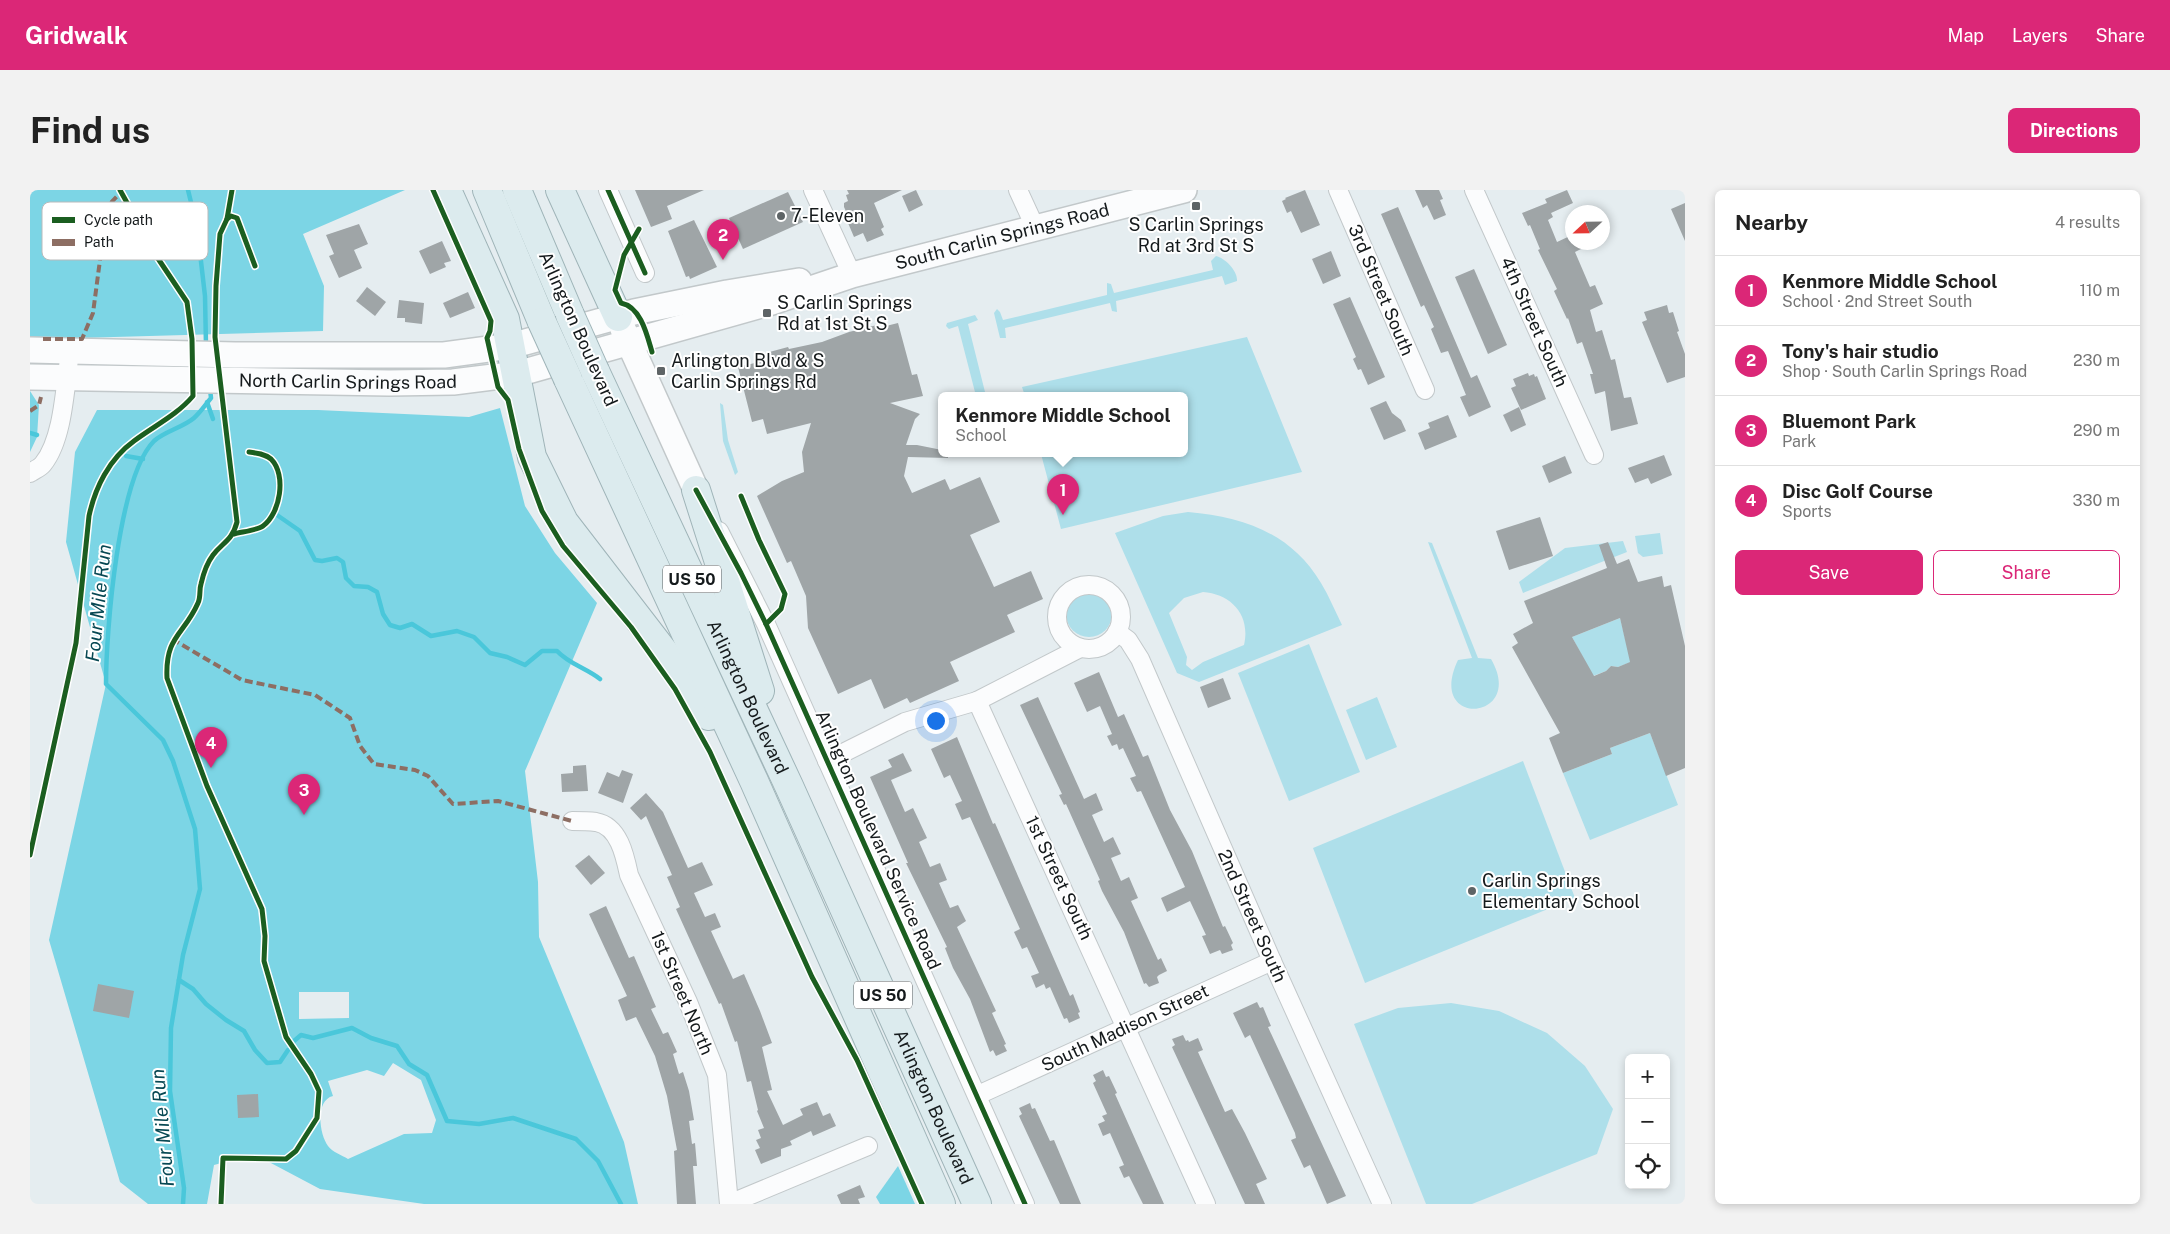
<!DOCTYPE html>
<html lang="en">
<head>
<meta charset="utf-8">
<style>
	body { margin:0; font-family:"Public Sans",sans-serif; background:#f2f2f2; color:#222 }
	.controls { position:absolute; right:15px; bottom:15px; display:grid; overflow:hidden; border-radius:8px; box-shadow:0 2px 8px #0003 }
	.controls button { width:45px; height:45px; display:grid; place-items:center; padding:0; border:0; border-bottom:1px solid #e0e0e0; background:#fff; color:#222; font:25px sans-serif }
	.compass { position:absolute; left:1535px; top:15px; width:45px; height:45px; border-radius:50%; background:#fff; box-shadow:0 2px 8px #0003; rotate:248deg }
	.you { position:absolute; left:905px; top:530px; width:18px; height:18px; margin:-12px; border:4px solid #fff; border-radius:50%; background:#1a73e8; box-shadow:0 0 0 8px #1a73e833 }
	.badge { display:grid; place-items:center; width:32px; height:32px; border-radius:50%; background:#db2777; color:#fff; font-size:16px; font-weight:700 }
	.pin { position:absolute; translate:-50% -41px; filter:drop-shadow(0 1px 2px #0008) }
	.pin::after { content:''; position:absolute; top:26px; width:18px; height:15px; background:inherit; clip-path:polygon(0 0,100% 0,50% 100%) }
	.popup { position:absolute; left:908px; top:202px; width:250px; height:65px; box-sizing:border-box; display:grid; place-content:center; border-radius:8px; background:#fff; filter:drop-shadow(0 1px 4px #0005); font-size:16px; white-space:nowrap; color:#767676 }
	.popup b { font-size:19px; color:#222 }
	.popup::after { content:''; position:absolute; left:50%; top:100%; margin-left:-10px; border:10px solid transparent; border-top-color:#fff }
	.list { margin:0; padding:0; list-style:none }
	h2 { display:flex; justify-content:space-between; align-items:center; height:65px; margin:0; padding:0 20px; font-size:21px }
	h2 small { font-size:16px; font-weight:400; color:#767676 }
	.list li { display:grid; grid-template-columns:32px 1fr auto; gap:15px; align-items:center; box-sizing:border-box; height:70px; padding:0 20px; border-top:1px solid #e0e0e0 }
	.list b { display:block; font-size:19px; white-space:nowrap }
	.list p { margin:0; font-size:16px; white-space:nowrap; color:#767676 }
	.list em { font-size:16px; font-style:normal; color:#767676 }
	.actions { display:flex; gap:10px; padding:15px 20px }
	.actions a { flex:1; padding:11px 0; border:1px solid #db2777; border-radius:8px; text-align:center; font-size:18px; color:#db2777 }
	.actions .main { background:#db2777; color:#fff }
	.icon { flex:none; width:28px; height:28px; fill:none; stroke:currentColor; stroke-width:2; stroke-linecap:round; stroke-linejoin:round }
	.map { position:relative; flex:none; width:1655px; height:1014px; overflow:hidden; border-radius:8px }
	header { display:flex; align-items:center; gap:30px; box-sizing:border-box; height:70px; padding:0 25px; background:#db2777; color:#fff }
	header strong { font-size:24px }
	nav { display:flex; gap:28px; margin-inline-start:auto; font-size:18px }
	.intro { display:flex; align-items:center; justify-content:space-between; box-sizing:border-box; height:120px; padding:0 30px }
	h1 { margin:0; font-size:35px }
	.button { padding:12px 22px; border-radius:8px; background:#db2777; color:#fff; font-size:18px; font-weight:700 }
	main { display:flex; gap:30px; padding:0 30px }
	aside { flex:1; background:#fff; border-radius:8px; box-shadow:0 2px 8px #0003 }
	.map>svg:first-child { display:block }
	.green { fill:#aedfea; fill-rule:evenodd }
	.forest { fill:#7cd5e5; fill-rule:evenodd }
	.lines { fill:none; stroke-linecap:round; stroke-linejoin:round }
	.stream { stroke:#4ac7da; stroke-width:4.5 }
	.building { fill:#9fa5a7; fill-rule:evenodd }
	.minor-casing { stroke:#c2c8ca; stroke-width:20 }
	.secondary-casing { stroke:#c2c8ca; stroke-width:28 }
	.trunk-casing { stroke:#9fb4b8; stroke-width:30 }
	.minor { stroke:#fbfcfd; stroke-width:18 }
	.secondary { stroke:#fbfcfd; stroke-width:25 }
	.trunk { stroke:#dcebee; stroke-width:28 }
	.trunk-bridge-casing { stroke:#9fb4b8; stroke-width:30; stroke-linecap:butt }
	.trunk-bridge { stroke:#dcebee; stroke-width:28 }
	.quiet { stroke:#8d6e63; stroke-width:4; stroke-dasharray:8 4; stroke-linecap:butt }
	.cycleway-casing { stroke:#fff; stroke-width:8 }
	.cycleway { stroke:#1b5e20; stroke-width:5 }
	.poi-dot { fill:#5e6466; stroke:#fff; stroke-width:2 }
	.labels { text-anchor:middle; stroke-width:4; stroke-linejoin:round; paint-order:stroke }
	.shield { fill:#fff; stroke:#5b5f60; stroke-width:1 }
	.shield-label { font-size:16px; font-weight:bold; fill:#151a1c }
	.poi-label { font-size:18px; fill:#151a1c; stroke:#fff; text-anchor:start }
	.street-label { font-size:18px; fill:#151a1c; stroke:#fff }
	.water-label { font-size:19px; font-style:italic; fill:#074853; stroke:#fff }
	.key { fill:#fff; stroke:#b9babb; stroke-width:1 }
	.key-label { font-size:14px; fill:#151a1c }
</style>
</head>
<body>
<header>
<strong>Gridwalk</strong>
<nav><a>Map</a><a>Layers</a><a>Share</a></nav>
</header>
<div class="intro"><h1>Find us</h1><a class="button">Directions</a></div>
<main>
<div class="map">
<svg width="1655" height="1014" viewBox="0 0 1655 1014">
	<rect width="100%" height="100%" fill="#e5edf0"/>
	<g class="green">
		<path d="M1186,66C1195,68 1208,81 1207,91L1195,95L1192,86L1086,111L1087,122L1082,121L1080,113L975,138L976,148H970L964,123L967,119L970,122L973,130L1077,105V93L1081,94L1084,103L1183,80L1181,71Z"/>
		<polygon points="945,125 948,130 938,134 956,206 946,206 928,136 919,139 916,136 917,133"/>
		<polygon points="1217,147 1272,282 1031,339 1011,264 1154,264 1154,206 995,206 992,197"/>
		<polygon points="690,213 693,215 698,250 708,282 705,285 693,251"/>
		<path d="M1158,322C1214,327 1261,343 1291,393C1299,406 1305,421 1312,435L1169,492L1147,483L1085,343L1133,326ZM1173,402C1201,404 1221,425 1214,455L1173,472L1162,480L1156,475L1157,467L1139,423L1154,408Z"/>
		<polygon points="1630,343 1633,364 1613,367 1608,363 1605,346"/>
		<polygon points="1593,351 1597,362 1493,403 1489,392 1535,358"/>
		<path d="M1398,352L1402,353L1448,468L1461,469C1497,531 1395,539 1428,470L1442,468Z"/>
		<circle cx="1059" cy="424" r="23"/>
		<polygon points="1590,428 1601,472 1588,477 1581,476 1576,481 1563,486 1542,447"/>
		<polygon points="1279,454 1330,582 1259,611 1208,483"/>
		<polygon points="1347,507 1367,557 1336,570 1316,520"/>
		<polygon points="1620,543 1648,615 1560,650 1533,583 1582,564 1580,558"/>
		<polygon points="1493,571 1545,708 1335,793 1283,658"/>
		<polygon points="1421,813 1469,821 1517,843 1555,876 1583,919 1567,964 1442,1014 1396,1014 1324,834 1368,818"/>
	</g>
	<g class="forest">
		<polygon points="0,0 375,0 273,44 294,96 293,141 13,149 0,147"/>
		<polygon points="0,201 9,215 7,247 0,262"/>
		<path d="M470,218L495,316L525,363L567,413L495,581L508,692L509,747L594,952L608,1014H394L290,999L239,972L199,971L184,975L177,1014H118L90,992L19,750L76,494L36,352L45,262L67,220H288L439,227ZM319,802V828L269,829V802ZM363,873L391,890L406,930L402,943L374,944L318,969C312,965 302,962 298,956C289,944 285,910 303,906L298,891L337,880L354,886Z"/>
		<polygon points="868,976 885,1014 850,1014 846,1007"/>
	</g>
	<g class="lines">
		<g class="stream">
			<polyline points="158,0 167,37 175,106 176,156"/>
			<polyline points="177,212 183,229"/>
			<polyline points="0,243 7,245"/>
			<polyline points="96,266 113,269"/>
			<path d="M247,325L270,341L285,370L292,371L307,368L313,372L316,388L324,396L338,397L347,402L353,424L360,435L370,438L382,434L401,446L427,441L444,447L460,463L477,467L495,475L512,461H527C539,474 556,478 570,489"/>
			<polyline points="149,790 163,799 176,814 196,830 214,841 225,860 237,873 250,872 258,860"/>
			<polyline points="264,851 271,845 283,848 322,838 341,848 367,856 379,874 397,885 417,931 449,934 483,928 546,949 568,971 591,1014"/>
			<path d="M153,1014L154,998L140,901L141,838L153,765L170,699L165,639L143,571L133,550L76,494C76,442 88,287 124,251C135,241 152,238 164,228C170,223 176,214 181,208L180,199"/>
		</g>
	</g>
	<g class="building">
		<polygon points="605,0 674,0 637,16 642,29 621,37"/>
		<polygon points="817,0 872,0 844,13 854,37 851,39 854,45 837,52 833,43 824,47 818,33 821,32 814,17 814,13 818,11 816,5 819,4"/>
		<polygon points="886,0 893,15 879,22 872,6"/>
		<polygon points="1275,0 1290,35 1271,43 1261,21 1257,23 1252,11 1256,9 1255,8"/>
		<polygon points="1385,0 1409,0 1413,9 1410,10 1416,25 1404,30 1397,15 1393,18"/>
		<polygon points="1537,0 1543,13 1521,23 1523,27 1518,30 1527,52 1542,45 1542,52 1565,52 1545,62 1560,97 1565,95 1573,114 1560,120 1566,142 1572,140 1581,170 1585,169 1594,208 1601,207 1608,234 1581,241 1575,201 1565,204 1560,184 1563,184 1552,152 1547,154 1538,128 1537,129 1524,101 1527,99 1508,60 1510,59 1500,35 1498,36 1492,23 1517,13 1515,9"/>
		<polygon points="758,2 773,32 713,59 699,28"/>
		<polygon points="1655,13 1655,51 1641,19"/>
		<polygon points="1368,17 1441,188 1447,185 1461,217 1439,227 1430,207 1436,205 1418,161 1411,163 1401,139 1404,137 1394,115 1391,117 1351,24"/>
		<polygon points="664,30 687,77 660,89 659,86 656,87 638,41"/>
		<polygon points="329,34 338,54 324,60 332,78 309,88 299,66 304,64 296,45"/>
		<polygon points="412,51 421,71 414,73 416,77 400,84 389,61"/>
		<polygon points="1301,61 1311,86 1293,94 1282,69"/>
		<polygon points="1444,79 1477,155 1458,164 1425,87"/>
		<polygon points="337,97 356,112 345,126 326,111"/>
		<polygon points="438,102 445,118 420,128 413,113"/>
		<polygon points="1320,107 1355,187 1338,195 1331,179 1328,180 1323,169 1326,167 1303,114"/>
		<polygon points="369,110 394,113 392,134 375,132 375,128 367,128"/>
		<polygon points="1637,115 1639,123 1643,122 1649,141 1647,142 1655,164 1655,187 1637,193 1612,132 1617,130 1614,122"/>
		<polygon points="868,133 882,185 887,184 893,206 860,213 890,224 885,229 876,255 887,255 912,260 912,264 918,264 918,268 878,267 874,286 882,303 915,289 920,300 950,287 970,332 940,345 964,397 1001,381 1013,409 977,425 985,442 920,472 929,491 880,513 877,508 854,519 841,489 808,504 778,438 776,406 761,371 757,373 727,306 752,291 774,282 772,262 781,233 737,244 733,229 722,232 708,177 729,172 728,165 758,157 759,159 792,152 819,142 847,135 848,138"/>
		<polygon points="1498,183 1499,186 1504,184 1505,187 1507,186 1516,209 1491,220 1481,198 1486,196 1483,189"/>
		<polygon points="1356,211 1362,223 1371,230 1376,241 1354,250 1340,218"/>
		<polygon points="1489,217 1496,235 1481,242 1473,225"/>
		<polygon points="1418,225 1427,247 1395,260 1388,243 1400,238 1398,233"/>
		<polygon points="1634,265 1642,285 1621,294 1618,288 1605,293 1598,278"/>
		<polygon points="1535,266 1542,283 1519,293 1512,276"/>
		<polygon points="1510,327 1523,366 1479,380 1466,341"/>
		<path d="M1578,352L1587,374L1599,369L1608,392L1632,386L1634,397L1641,395L1655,456V578L1636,586L1620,543L1580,558L1582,564L1533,583L1519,548L1530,543L1482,457L1488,453L1483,444L1503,433L1494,411L1577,378L1569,355ZM1590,428L1600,472L1588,477L1581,476L1576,481L1564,486L1542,447Z"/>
		<polygon points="1069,482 1088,527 1094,524 1113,567 1118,565 1140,620 1162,661 1193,737 1195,736 1203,753 1201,755 1203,760 1192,764 1190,760 1180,764 1172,746 1176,745 1160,711 1137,722 1131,708 1155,697 1111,601 1107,602 1100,588 1106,586 1093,558 1089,560 1087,554 1082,556 1077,546 1082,544 1070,516 1057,522 1044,493"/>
		<polygon points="1193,488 1201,509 1178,518 1170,497"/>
		<polygon points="1008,507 1054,609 1066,603 1073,620 1062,625 1074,652 1083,647 1091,664 1081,668 1091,691 1099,687 1108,708 1101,711 1128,770 1131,768 1137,781 1129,785 1127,787 1129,793 1119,797 1116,793 1114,794 1094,742 1072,701 1068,691 1070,690 1036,614 1034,615 1029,605 1032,604 990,515"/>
		<polygon points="927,547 963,634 965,633 1040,806 1043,804 1050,822 1048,823 1050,828 1039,833 1037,828 1034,829 1020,797 1016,799 1014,794 1006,798 1001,786 1009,783 997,757 992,759 984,742 990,739 940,627 932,630 925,614 932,611 920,585 914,588 901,559"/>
		<polygon points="873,563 882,581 861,590 875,622 883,618 897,648 889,652 900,677 910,673 917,690 909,693 920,718 928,715 936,731 927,737 966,821 962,823 976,854 974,855 977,861 966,866 963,860 960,862 940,809 923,778 915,758 917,757 876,673 878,673 840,587 862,577 858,570"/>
		<polygon points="556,575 558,601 532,602 531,584 543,583 543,576"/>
		<polygon points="592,580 603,584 593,613 568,603 577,582 589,587"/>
		<polygon points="616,603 633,622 658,678 672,672 683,695 664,703 675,727 685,723 691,737 681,741 703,789 714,784 730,821 742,853 732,857 742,900 737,901 753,935 773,925 770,919 787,912 793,926 800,923 806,936 783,946 781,941 760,951 762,955 751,959 751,966 731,974 725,960 730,958 726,950 731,948 728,940 734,938 727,921 728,920 721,891 717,892 707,851 705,852 691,813 689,814 646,719 650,717 637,687 642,685 616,626 611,630 600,618"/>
		<polygon points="559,665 575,683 561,695 545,676"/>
		<polygon points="576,716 599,768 604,766 626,817 621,819 633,844 638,842 647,862 643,864 649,884 653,882 659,901 664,930 659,931 662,954 665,953 667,976 663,976 666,1014 647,1014 644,961 647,960 637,906 625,866 606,827 596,831 588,810 597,806 559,724"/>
		<polygon points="68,794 104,801 99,828 63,821"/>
		<polygon points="1227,812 1230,818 1233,817 1241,836 1238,837 1316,1006 1297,1014 1280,975 1274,978 1261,950 1266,948 1265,943 1220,845 1215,848 1203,823"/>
		<polygon points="1153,845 1156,851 1158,850 1159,852 1168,848 1173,860 1168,862 1195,922 1202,919 1215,943 1237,989 1226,994 1235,1014 1215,1014 1142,857 1145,855 1142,849"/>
		<polygon points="1073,880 1076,887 1079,886 1087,903 1085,904 1134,1014 1113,1014 1099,986 1094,988 1089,977 1094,975 1080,943 1073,946 1068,934 1075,931 1072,926 1077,924 1063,893 1066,891 1063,885"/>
		<polygon points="228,904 229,927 208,928 207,905"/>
		<polygon points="1000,913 1002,919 1005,918 1020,951 1024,950 1051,1014 1030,1014 989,926 992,924 989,918"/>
		<polygon points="830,995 835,1007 828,1009 830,1014 811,1014 807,1005"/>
	</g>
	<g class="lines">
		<g class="minor-casing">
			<g id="minor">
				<polyline points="578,0 615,83"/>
				<polyline points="783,0 822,85"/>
				<polyline points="988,0 1005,37"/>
				<polyline points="1308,0 1395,200"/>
				<polyline points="1444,0 1564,265"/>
				<path d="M0,283C4,280 10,278 13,274C34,248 35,194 40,162"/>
				<polyline points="689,341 736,434 995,1014"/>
				<circle cx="1059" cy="427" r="32"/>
				<polyline points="1087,442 1098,450 1110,469 1242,771 1352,1014"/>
				<polyline points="947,511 1050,458"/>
				<polyline points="797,571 875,532 947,511 1176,1014"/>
				<path d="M542,631C550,631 558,631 566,632C589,636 595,666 599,685L658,812L687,885L699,1014L838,956"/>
				<polyline points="948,905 1242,771"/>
			</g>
		</g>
		<g class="secondary-casing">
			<g id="secondary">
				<polyline points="593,139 666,300"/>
				<polyline points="0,160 205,165 414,165 481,156 604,122 697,103 769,91"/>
				<path id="s1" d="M0,187L359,193L423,192L487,184L742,112L822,85L1154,0"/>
			</g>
		</g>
		<g class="trunk-casing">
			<g id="trunk">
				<polyline points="417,0 475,129 502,267 534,332 648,480 679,526"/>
				<polyline points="457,0 512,132"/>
				<polyline points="487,0 540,125"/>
				<polyline points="530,0 588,127"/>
				<path id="s2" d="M565,181L759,596L947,1014"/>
				<polyline points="538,189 724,591 911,1014"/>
				<polyline points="666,300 730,501"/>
			</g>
		</g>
		<use href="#minor" class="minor"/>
		<use href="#secondary" class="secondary"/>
		<use href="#trunk" class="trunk"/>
		<g class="trunk-bridge-casing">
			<g id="trunk-bridge">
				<polyline points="540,125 565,181"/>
				<polyline points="512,132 538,189"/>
			</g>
		</g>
		<use href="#trunk-bridge" class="trunk-bridge"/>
		<g class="quiet">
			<polyline points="13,149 52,149 63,123 77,17 91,2"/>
			<polyline points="0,221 9,215 11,207"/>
			<polyline points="142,449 212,490 285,505 320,528 330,556 344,574 385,580 398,586 423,614 468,611 542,631"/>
		</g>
		<g class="cycleway-casing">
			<g id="cycleway">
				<polyline points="403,0 461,131 460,141 457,148 468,197 478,210 489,259 512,321 533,356 601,437 645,499 680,562 782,787 827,870 892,1014"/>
				<polyline points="578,0 615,83"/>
				<polyline points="197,29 201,26 207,28 225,76"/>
				<path d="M609,39L594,65L585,100L591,113C611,117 617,145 622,162"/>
				<polyline points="666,300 711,383 736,434 995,1014"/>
				<polyline points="711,306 729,350 755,404 751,419 736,434"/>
				<path d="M204,344C211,342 228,340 233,336C250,324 257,285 241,269C235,264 227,263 219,262"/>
				<path d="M0,665L46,453L59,326C65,298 79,269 104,251C124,236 147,225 163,206L162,149L157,112L127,67L90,0"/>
				<path d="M191,1014L193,968L256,969L266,961L287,928L289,901L281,884L256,847L234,771L235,746L232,719L177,596L137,488C135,446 154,445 168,413C171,407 169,400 171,394C173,385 177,373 183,365C193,352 202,351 207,332L185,147L186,96L190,44L197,29L202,0"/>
			</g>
		</g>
		<use href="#cycleway" class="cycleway"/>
	</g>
	<g class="poi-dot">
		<rect x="1161" y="11" width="10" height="10" rx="2.5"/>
		<circle cx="751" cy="26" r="5"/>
		<rect x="732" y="118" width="10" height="10" rx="2.5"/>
		<rect x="626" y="176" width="10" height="10" rx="2.5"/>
		<circle cx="1442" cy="701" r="5"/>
	</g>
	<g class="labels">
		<g class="shield">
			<rect x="633" y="375.5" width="58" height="27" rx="4"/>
			<rect x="824" y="791.5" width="58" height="27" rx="4"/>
		</g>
		<g class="shield-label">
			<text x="662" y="395">US 50</text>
			<text x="853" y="811">US 50</text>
		</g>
		<g class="poi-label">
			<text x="761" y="32">7-Eleven</text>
			<text x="1166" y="41" text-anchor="middle">S Carlin Springs<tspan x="1166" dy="21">Rd at 3rd St S</tspan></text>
			<text x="747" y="119">S Carlin Springs<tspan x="747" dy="21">Rd at 1st St S</tspan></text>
			<text x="641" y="177">Arlington Blvd &amp; S<tspan x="641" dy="21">Carlin Springs Rd</tspan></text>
			<text x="1452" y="697">Carlin Springs<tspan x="1452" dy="21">Elementary School</tspan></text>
		</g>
		<g class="street-label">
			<text dy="6" stroke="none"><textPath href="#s1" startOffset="992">South Carlin Springs Road</textPath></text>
			<text transform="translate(1351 100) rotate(67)" y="6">3rd Street South</text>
			<text transform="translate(1504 132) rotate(66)" y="6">4th Street South</text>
			<text transform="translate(548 139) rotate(66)" y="6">Arlington Boulevard</text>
			<text dy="6" stroke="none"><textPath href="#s1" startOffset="318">North Carlin Springs Road</textPath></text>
			<text dy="6" stroke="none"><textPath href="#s2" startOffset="360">Arlington Boulevard</textPath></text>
			<text transform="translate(848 650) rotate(66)" y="6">Arlington Boulevard Service Road</text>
			<text transform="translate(1029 688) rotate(65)" y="6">1st Street South</text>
			<text transform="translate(1222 726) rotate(66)" y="6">2nd Street South</text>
			<text transform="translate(652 803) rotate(67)" y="6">1st Street North</text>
			<text transform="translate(1095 838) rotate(-25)" y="6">South Madison Street</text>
			<text dy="6" stroke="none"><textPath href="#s2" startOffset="810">Arlington Boulevard</textPath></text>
		</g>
		<g class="water-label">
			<text transform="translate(68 413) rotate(-84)" y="7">Four Mile Run</text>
			<text transform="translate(132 938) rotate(-95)" y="7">Four Mile Run</text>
		</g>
	</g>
	<rect x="12" y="12" width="166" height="58" rx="8" class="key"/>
	<rect x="22" y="27" width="23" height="6" fill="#1b5e20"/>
	<rect x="22" y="49" width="23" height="7" fill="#8d6e63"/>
	<g class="key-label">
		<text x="54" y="35">Cycle path</text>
		<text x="54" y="57">Path</text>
	</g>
</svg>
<div class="controls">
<button>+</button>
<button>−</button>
<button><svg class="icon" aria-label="locate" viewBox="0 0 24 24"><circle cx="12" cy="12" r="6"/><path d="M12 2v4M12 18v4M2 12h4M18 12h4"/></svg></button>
</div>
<svg class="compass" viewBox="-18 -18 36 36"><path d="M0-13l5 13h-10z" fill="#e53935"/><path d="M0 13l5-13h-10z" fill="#767676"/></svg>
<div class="you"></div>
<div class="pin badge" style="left:1033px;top:325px">1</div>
<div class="popup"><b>Kenmore Middle School</b>School</div>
<div class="pin badge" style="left:693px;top:70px">2</div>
<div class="pin badge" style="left:274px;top:625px">3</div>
<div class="pin badge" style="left:181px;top:578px">4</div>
</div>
<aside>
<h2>Nearby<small>4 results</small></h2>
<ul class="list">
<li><span class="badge">1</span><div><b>Kenmore Middle School</b><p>School · 2nd Street South</p></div><em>110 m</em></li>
<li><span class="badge">2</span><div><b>Tony's hair studio</b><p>Shop · South Carlin Springs Road</p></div><em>230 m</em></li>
<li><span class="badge">3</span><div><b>Bluemont Park</b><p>Park</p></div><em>290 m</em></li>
<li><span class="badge">4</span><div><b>Disc Golf Course</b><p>Sports</p></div><em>330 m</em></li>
</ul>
<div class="actions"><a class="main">Save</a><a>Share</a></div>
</aside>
</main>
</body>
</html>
